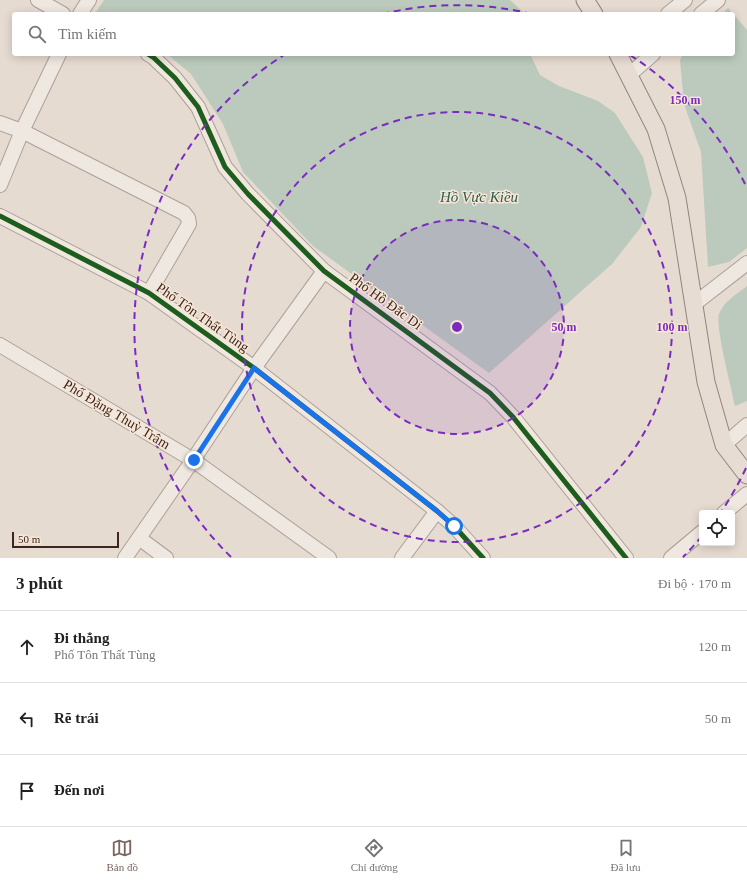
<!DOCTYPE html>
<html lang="vi">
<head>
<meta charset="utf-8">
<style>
	body { margin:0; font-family:Georgia,serif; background:#f2f2f2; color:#202124 }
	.controls { position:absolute; right:12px; bottom:12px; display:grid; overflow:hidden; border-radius:4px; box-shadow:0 2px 10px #0003 }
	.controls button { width:36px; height:36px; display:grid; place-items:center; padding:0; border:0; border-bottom:1px solid #e0e0e0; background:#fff; color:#202124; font:20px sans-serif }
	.scale { position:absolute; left:12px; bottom:10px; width:107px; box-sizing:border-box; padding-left:4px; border:2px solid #3c261f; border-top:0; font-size:11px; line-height:14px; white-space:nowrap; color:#3c261f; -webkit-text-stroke:3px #f7e6d6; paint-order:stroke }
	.stop { position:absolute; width:12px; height:12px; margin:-9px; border:3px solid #1a73e8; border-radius:50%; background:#fff }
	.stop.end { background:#1a73e8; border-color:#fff; box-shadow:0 1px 4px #0008 }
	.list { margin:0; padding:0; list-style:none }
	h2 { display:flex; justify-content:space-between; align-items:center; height:52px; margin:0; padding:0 16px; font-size:17px }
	h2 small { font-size:13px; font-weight:400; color:#757577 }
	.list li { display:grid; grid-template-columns:26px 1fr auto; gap:12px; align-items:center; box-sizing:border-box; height:72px; padding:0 16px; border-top:1px solid #e0e0e0 }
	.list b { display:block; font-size:15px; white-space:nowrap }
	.list p { margin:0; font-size:13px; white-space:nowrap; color:#757577 }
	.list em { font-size:13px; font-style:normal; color:#757577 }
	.icon { flex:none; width:22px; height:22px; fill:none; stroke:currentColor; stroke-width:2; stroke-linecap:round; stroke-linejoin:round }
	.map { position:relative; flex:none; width:747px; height:558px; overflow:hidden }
	.search { position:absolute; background:#fff; box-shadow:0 2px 10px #0003; left:12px; right:12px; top:12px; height:44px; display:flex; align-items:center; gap:10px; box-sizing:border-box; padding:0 14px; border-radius:4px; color:#757577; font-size:15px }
	.sheet { height:268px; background:#fff }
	nav { display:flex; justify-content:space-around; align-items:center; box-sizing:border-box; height:56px; border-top:1px solid #e0e0e0; background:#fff; font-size:11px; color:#757577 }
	nav a { display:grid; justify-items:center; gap:2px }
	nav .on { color:#78655d }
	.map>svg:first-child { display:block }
	.water { fill:#bbcabd }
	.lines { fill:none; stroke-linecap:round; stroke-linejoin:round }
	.minor-casing { stroke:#aca098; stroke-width:16 }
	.major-casing { stroke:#91867f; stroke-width:19 }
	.minor { stroke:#eee8e1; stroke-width:14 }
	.major { stroke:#e6dcd3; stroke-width:17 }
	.cycleway-casing { stroke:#f7e6d6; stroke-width:8 }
	.cycleway { stroke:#1b5e20; stroke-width:5 }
	.route { stroke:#1a73e8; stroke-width:5 }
	.ring { fill:none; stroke:#7b2cbf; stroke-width:2; stroke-dasharray:7 5 }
	.labels { text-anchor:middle; stroke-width:3; stroke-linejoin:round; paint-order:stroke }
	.street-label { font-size:14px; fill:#3c261f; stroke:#f7e6d6 }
	.water-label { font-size:15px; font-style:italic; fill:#2e5c4e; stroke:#f7e6d6 }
	.centre { fill:#7b2cbf; stroke:#f7e6d6; stroke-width:2 }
	.ring-label { font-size:12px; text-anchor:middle; font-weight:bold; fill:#7b2cbf; stroke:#f7e6d6; stroke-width:3; stroke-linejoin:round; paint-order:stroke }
</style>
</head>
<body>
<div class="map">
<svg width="747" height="558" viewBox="0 0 747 558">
	<rect width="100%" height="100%" fill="#e6dbd0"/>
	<g class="water">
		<polygon points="104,0 510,0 523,12 520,14 100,14 96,12"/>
		<polygon points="728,8 747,30 747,248 729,262 708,267 701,152 684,104 680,60 683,54 733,54 733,14 722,14"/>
		<polygon points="167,54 530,54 540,75 559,86 598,101 615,113 643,157 652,193 641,227 612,264 489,373 313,246 243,172 223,124 191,74"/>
		<path d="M747,286V401L735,406C732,390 715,326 719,314C724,301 737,294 747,286Z"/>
	</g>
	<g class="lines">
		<g class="minor-casing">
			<g id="minor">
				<polyline points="38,0 63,14"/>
				<polyline points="80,14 89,0"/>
				<polyline points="668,14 685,0"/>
				<polyline points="701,14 718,0"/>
				<polyline points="148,54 153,57 175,78 198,107 225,167 248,194 324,271 490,393 513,417 626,558"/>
				<polyline points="629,75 653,54"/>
				<polyline points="0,123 22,131 184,213 188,218 189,224 149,293"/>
				<polyline points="0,185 22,131 59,54"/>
				<polyline points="0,216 149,293 254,368 437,511 454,526 483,558"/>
				<polyline points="693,305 747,263"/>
				<polyline points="0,345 193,460 329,558"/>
				<polyline points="724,445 747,425"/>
				<polyline points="724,513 747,494"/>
				<polyline points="139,538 166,558"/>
				<polyline points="125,558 193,460 254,368 324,271"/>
				<polyline points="402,558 437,511"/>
				<polyline points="671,558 702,532"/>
			</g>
		</g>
		<g class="major-casing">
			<g id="major">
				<polyline points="585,0 594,14"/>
				<polyline points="618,54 656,129 677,198 706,382 724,445 747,475"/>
			</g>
		</g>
		<use href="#minor" class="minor"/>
		<use href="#major" class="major"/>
		<g class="cycleway-casing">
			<g id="cycleway">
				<polyline points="148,54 153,57 175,78 198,107 225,167 248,194 324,271 490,393 513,417 626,558"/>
				<polyline points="0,216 149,293 254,368 437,511 454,526 483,558"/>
			</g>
		</g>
		<use href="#cycleway" class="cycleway"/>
	</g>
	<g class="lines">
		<polyline class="route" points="194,460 254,368 437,511 454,526"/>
	</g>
	<circle cx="457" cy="327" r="107" fill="#7b2cbf" fill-opacity=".12"/>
	<g class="ring">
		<circle cx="457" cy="327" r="107"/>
		<circle cx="457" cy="327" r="215"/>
		<path d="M746 468A322 322 0 0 1 721 512M702 536A322 322 0 0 1 683 557M231 557A322 322 0 0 1 284 55M382 14A322 322 0 0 1 532 14M630 55A322 322 0 0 1 746 186"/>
	</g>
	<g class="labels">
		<g class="street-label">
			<text transform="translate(386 301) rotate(36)" y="5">Phố Hồ Đắc Di</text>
			<text transform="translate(203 317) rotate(35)" y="5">Phố Tôn Thất Tùng</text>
			<text transform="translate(117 414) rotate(31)" y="5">Phố Đặng Thuỳ Trâm</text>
		</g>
		<g class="water-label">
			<text x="479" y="202">Hồ Vực Kiều</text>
		</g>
	</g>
	<circle cx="457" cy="327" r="6" class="centre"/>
	<g class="ring-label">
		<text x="685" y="104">150 m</text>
		<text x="564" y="331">50 m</text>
		<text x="672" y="331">100 m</text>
	</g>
</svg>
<div class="controls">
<button><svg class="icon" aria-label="locate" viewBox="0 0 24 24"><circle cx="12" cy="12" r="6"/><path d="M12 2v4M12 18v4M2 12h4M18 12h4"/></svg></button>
</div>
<div class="scale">50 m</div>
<div class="stop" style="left:454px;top:526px"></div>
<div class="stop end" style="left:194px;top:460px"></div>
<div class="search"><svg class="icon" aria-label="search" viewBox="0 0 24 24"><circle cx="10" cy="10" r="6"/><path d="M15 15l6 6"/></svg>Tìm kiếm</div>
</div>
<section class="sheet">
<h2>3 phút<small>Đi bộ · 170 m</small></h2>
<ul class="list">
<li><svg class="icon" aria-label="ahead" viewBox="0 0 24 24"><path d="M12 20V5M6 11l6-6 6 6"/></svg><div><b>Đi thẳng</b><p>Phố Tôn Thất Tùng</p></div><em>120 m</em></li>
<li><svg class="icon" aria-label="left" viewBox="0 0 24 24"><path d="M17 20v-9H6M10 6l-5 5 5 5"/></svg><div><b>Rẽ trái</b></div><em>50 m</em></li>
<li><svg class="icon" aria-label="arrive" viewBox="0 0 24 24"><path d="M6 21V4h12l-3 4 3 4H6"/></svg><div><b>Đến nơi</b></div></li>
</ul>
</section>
<nav>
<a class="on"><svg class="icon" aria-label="map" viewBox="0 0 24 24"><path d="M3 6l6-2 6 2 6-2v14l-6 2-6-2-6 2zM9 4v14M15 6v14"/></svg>Bản đồ</a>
<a><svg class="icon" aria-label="directions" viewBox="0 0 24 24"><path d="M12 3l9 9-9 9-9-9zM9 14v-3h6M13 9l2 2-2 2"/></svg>Chỉ đường</a>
<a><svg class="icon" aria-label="saved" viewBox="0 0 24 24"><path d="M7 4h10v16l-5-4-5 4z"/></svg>Đã lưu</a>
</nav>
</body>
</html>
